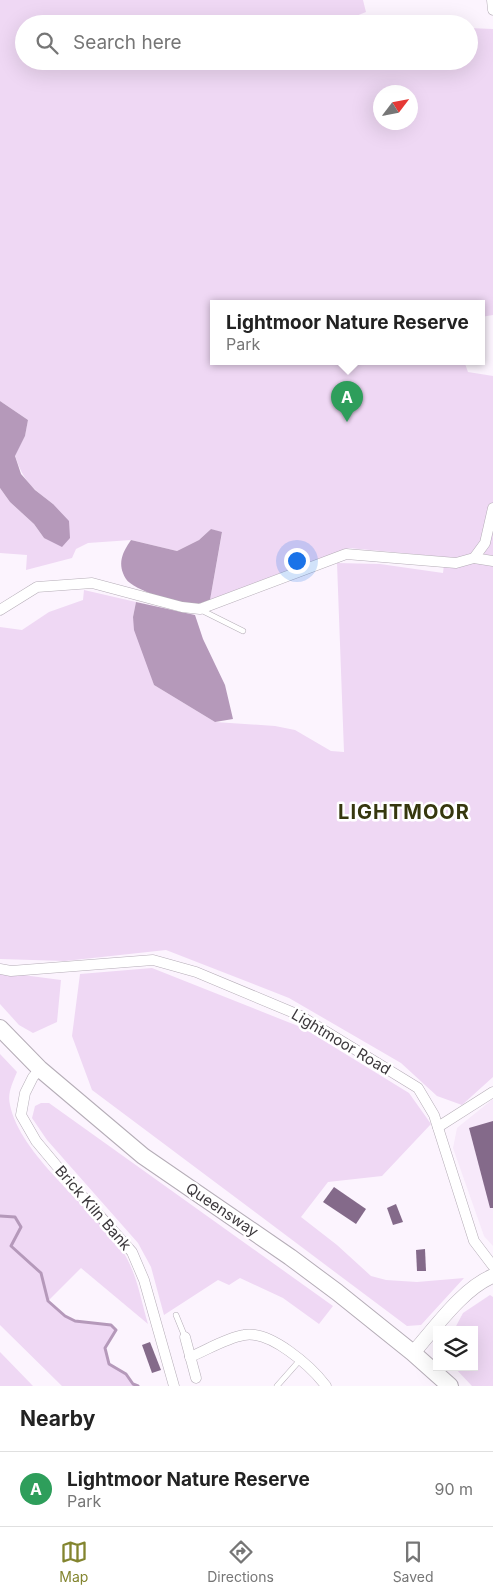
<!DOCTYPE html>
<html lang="en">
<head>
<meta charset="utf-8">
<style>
	body { margin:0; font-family:Inter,sans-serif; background:#f6f6f6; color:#222 }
	.controls { position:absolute; right:15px; bottom:15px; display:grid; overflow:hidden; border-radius:0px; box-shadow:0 5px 20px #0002 }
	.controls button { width:45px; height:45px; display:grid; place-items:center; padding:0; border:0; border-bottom:1px solid #e0e0e0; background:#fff; color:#222; font:25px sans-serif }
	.compass { position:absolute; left:373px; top:85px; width:45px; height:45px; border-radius:50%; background:#fff; box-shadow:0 5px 20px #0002; rotate:58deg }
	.you { position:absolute; left:296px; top:560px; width:18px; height:18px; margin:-12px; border:4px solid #fff; border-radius:50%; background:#1a73e8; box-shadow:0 0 0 8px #1a73e833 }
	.badge { display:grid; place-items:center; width:32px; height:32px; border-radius:50%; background:#83852f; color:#fff; font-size:16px; font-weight:700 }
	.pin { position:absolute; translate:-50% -41px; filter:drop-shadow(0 1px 2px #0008) }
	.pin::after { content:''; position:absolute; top:26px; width:18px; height:15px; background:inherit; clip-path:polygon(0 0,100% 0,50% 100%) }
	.popup { position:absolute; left:210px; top:300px; width:275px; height:65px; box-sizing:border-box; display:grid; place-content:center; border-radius:0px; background:#fff; filter:drop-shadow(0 1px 4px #0005); font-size:16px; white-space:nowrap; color:#767676 }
	.popup b { font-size:19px; color:#222 }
	.popup::after { content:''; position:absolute; left:50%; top:100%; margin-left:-10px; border:10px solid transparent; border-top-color:#fff }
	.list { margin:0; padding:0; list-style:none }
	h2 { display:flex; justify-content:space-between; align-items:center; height:65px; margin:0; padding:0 20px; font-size:21px }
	h2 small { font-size:16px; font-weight:400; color:#767676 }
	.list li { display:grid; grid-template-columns:32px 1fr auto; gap:15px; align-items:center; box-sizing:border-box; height:75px; padding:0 20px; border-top:1px solid #e0e0e0 }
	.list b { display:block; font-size:19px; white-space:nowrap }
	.list p { margin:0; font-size:16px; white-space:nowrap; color:#767676 }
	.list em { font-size:16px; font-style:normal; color:#767676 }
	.icon { flex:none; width:28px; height:28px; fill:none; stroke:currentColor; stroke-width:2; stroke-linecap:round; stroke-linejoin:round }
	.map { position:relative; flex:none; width:493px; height:1386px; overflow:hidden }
	.search { position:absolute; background:#fff; box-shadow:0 5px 20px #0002; left:15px; right:15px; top:15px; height:55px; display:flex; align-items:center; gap:12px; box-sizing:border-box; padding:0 18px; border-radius:28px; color:#767676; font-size:19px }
	.sheet { height:140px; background:#fff }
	nav { display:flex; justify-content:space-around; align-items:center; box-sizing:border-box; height:70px; border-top:1px solid #e0e0e0; background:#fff; font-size:14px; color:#767676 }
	nav a { display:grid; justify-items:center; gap:2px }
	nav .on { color:#83852f }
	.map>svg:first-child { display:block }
	.built { fill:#f7e9fa }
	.green { fill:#efd8f4; fill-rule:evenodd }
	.water { fill:#b599ba }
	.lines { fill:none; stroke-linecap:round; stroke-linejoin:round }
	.stream { stroke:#b599ba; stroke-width:3 }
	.building { fill:#846a8a }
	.lane-casing { stroke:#b5adb7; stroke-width:6 }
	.street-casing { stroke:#b5adb7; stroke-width:11 }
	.secondary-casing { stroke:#b5adb7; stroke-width:15 }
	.primary-casing { stroke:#b5adb7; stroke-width:18 }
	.lane { stroke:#fff; stroke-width:5 }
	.street { stroke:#fff; stroke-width:10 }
	.secondary { stroke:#fff; stroke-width:14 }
	.primary { stroke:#fff; stroke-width:16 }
	.labels { text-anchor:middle; stroke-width:5; stroke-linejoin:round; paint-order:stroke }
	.street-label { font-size:15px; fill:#3c383c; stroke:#fff }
	.district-label { font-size:20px; font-weight:bold; letter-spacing:1px; fill:#36370e; stroke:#fff }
</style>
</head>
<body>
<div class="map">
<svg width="493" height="1386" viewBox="0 0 493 1386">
	<rect width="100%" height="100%" fill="#fcf4fe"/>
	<polygon class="built" points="493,1099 493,1246 484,1236 453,1148 457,1128"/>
	<g class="green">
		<path d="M0,0H363L366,12L336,24H24V61H283L288,68L319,61H469V28L493,29V315L481,317V303H213V361H464L468,372L493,376V1077L462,1105L437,1096L401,1063L289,998L166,950L65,961L0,959V627L22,630L49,612L83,600L84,590L136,602L133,617L154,685L215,722L275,726L295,730L331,751L344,752L337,563L380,564L443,573L445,557L349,548L210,600L222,533L211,529L199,540L177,551L131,540L88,543L76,549L72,558L26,570L27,555L0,553V488L10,502L34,524L44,538L53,504C32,488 23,481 15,455L25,436L28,420L0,401ZM380,92H410V122H380Z"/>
		<polygon points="152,968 303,1028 409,1093 431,1124 382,1176 328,1182 301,1217 337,1245 371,1276 386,1280 417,1282 464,1278 421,1325 407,1326 92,1090 72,1036 80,974"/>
		<polygon points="0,972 61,980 57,1022 33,1033 19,1025 0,1004"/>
		<path d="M0,1054L17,1072C13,1082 7,1093 10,1105C20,1154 88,1205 119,1246C136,1268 140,1297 148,1324L81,1268L48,1301L65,1316L75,1321L111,1325L116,1330L105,1348L109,1364L126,1374L133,1384L138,1386H62L0,1325Z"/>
		<polygon points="41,1103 49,1103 333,1306 319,1324 283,1298 240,1278 229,1285 218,1280 164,1315 151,1267 138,1243 47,1140 32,1118 35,1106"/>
		<polygon points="490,1295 493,1297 493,1386 472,1386 454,1367 474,1367 474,1330 454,1330 463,1313"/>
		<polygon points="0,1352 33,1386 0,1386"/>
	</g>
	<g class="water">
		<polygon points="0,401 28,420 25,436 15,456 21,474 35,490 53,504 69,521 70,538 62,547 44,538 34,524 10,502 0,488"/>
		<path d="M211,529L222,532L210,600C206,601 202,603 199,604C184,606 134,591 126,579C117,564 122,553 131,540L177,551L199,540Z"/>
		<polygon points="136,602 195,615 203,639 225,685 233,719 215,722 154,685 134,630 133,617"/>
	</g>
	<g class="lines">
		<polyline class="stream" points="0,1216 15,1217 21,1227 11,1246 41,1273 48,1301 65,1316 75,1321 111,1325 116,1330 105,1348 109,1364 126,1374 133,1384 138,1386"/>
	</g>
	<g class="building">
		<polygon points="493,1121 493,1208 490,1208 469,1128"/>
		<polygon points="334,1187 366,1209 356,1224 323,1202"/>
		<polygon points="396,1204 403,1222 393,1225 387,1208"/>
		<polygon points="425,1249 426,1271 417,1271 416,1250"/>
		<polygon points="150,1342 161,1370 152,1373 142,1345"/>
	</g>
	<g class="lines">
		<g class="lane-casing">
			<g id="lane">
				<polyline points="201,610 243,631"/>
				<polyline points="176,1315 185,1337"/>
				<polyline points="277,1386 300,1360"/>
			</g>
		</g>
		<g class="street-casing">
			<g id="street">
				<polyline points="492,0 493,10"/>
				<polyline points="474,558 493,561"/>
				<polyline points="0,610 37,587 92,583 182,607 200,609 346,554 456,563 474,558 485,543 493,508"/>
				<polyline points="0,969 11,971 153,960 196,972 299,1015 418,1088 434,1115 474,1241 493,1266"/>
				<polyline points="40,1069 33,1077 25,1093 21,1115 36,1141 76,1189 132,1252 144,1280 174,1386"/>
				<polyline points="438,1127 493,1092"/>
				<polyline points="185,1337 196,1378"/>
				<path d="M190,1357C207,1350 226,1338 244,1335C270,1330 311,1366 326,1386"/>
			</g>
		</g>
		<g class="secondary-casing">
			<path id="secondary" d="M413,1353C435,1328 463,1288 493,1276"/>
		</g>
		<g class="primary-casing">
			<polyline id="primary" points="0,1028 40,1069 143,1156 290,1257 337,1292 413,1353 450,1386"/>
		</g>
		<use href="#lane" class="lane"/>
		<use href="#street" class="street"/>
		<use href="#secondary" class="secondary"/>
		<use href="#primary" class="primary"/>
	</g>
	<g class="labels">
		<g class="street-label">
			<text transform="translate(341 1042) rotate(31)" y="5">Lightmoor Road</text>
			<text transform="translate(93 1208) rotate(49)" y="5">Brick Kiln Bank</text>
			<text transform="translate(222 1210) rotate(34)" y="5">Queensway</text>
		</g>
		<g class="district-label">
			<text x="404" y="819">LIGHTMOOR</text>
		</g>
	</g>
</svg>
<div class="controls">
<button><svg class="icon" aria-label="layers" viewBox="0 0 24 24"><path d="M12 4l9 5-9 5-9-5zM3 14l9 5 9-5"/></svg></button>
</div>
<svg class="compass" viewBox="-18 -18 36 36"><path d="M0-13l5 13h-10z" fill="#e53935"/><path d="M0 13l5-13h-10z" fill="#767676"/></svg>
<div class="you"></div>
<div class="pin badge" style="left:347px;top:422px;background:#2e9e5b">A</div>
<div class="popup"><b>Lightmoor Nature Reserve</b>Park</div>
<div class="search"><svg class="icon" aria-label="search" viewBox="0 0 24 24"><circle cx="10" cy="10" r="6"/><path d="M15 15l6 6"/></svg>Search here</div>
</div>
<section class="sheet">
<h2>Nearby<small></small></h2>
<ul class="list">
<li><span class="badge" style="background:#2e9e5b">A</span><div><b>Lightmoor Nature Reserve</b><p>Park</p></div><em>90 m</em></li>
</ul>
</section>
<nav>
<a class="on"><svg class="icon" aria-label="map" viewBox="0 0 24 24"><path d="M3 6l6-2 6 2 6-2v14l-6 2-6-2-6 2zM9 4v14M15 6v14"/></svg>Map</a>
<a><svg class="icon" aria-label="directions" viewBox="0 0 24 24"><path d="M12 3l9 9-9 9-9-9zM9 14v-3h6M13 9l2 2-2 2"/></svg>Directions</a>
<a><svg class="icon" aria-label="saved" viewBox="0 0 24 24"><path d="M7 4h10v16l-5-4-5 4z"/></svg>Saved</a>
</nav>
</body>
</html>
